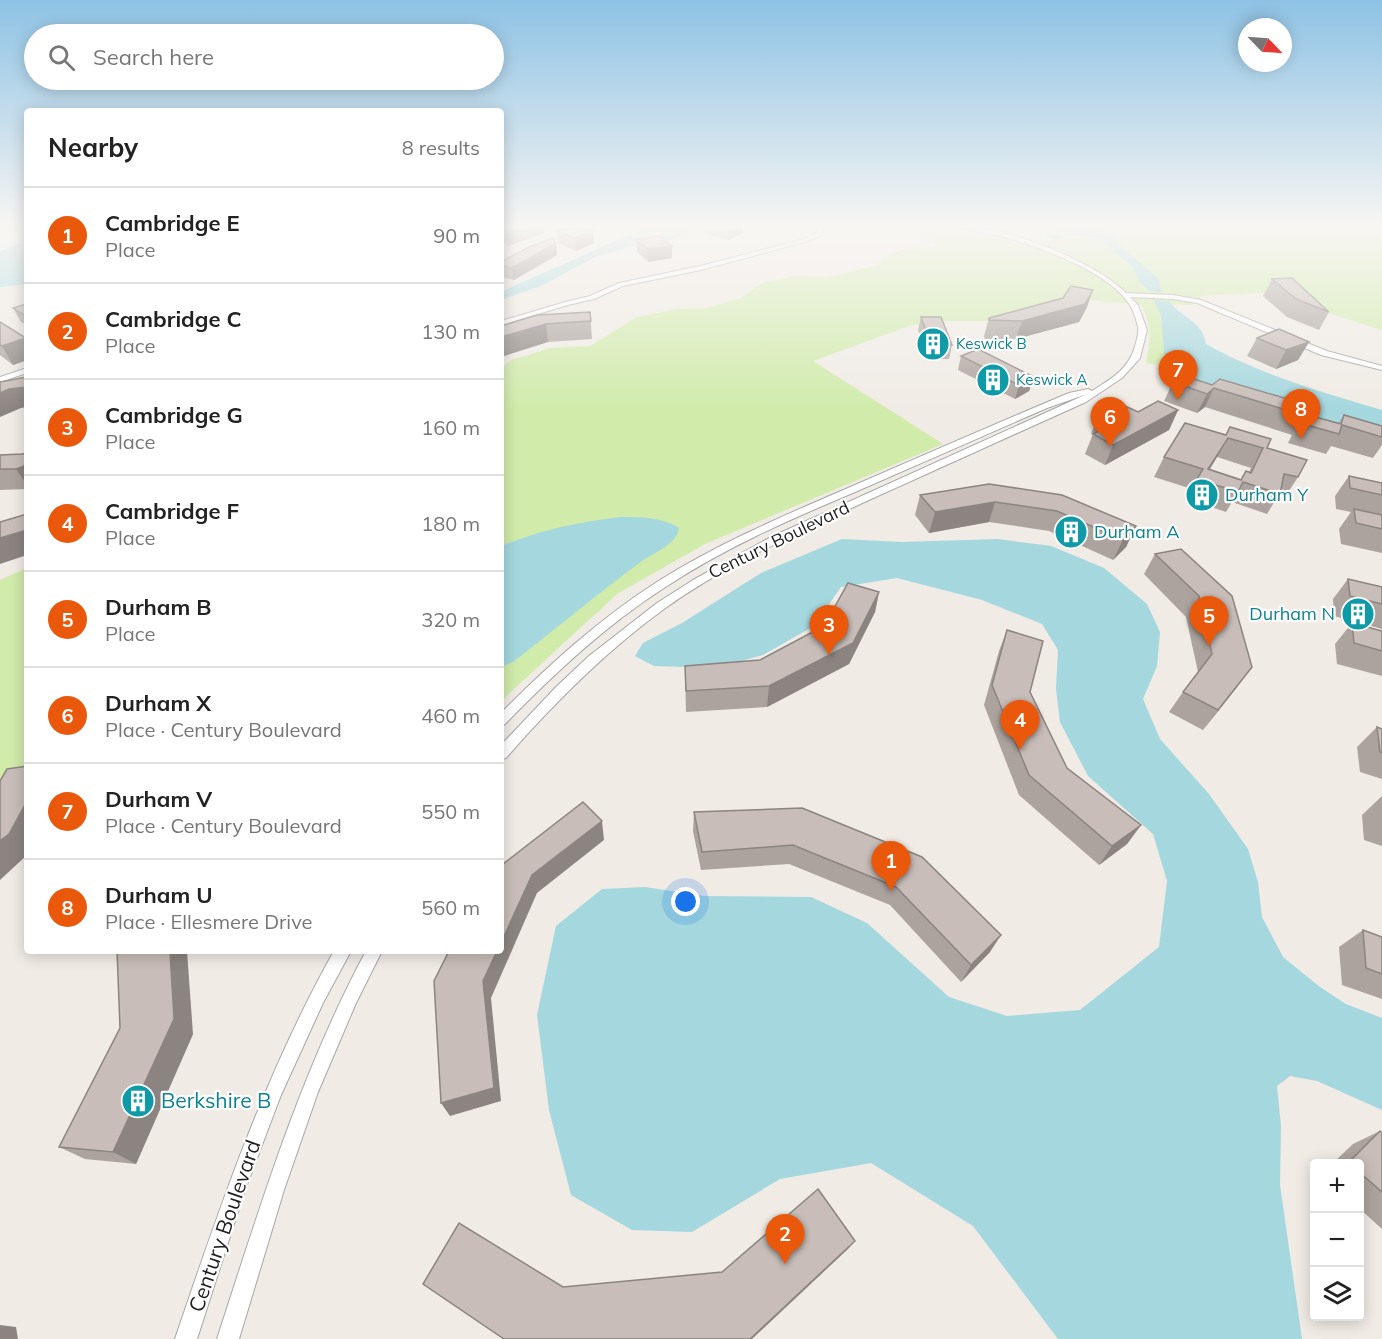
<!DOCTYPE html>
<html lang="en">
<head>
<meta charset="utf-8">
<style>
	body { margin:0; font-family:Mulish,sans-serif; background:#f2f2f2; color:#222 }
	.controls { position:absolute; right:18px; bottom:18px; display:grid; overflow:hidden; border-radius:6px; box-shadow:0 3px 15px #0003 }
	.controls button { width:54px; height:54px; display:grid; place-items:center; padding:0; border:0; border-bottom:2px solid #e0e0e0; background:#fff; color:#222; font:30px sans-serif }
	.compass { position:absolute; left:1238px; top:18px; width:54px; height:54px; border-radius:50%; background:#fff; box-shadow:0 3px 15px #0003; rotate:115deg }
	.you { position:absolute; left:686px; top:902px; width:21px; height:21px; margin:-15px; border:4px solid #fff; border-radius:50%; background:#1a73e8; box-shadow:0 0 0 9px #1a73e833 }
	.badge { display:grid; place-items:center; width:39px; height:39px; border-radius:50%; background:#ea580c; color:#fff; font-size:20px; font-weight:700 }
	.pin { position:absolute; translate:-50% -50px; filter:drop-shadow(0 2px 3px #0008) }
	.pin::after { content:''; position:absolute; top:32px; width:21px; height:18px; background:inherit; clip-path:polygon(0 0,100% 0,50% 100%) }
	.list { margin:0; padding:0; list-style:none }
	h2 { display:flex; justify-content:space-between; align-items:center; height:78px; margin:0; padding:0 24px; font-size:26px }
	h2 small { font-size:20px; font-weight:400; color:#767676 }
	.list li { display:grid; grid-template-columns:39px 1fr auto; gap:18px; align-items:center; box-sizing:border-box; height:96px; padding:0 24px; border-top:2px solid #e0e0e0 }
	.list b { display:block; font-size:22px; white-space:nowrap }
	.list p { margin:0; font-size:20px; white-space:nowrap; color:#767676 }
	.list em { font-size:20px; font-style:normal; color:#767676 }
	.icon { flex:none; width:33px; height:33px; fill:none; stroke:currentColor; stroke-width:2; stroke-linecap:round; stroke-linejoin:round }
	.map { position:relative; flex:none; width:1382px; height:1339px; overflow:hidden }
	.search { position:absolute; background:#fff; box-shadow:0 3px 15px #0003; left:24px; top:24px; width:480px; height:66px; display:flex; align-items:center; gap:15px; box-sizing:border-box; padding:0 21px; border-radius:33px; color:#767676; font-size:22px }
	.panel { position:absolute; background:#fff; box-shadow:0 3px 15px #0003; left:24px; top:108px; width:480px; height:846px; border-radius:6px }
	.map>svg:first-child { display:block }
	.grass { fill:#d0ebaa }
	.water { fill:#a4d7de }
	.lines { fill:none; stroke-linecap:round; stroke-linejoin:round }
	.street-casing { stroke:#a6a6a6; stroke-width:2 }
	.street { fill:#fff; fill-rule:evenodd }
	.wall { fill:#aca39e; fill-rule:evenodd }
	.shaded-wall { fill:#8c8481 }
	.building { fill:#c8bdb8; stroke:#8c8481; stroke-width:1.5; fill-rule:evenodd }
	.labels { text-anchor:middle; stroke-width:4.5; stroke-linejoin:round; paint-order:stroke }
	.far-culture-label { font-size:15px; fill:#0d838f; stroke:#fff; text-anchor:start }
	.culture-label { font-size:18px; fill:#0d838f; stroke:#fff; text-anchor:start }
	.street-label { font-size:18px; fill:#1f1f1f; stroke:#fff }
	.near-culture-label { font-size:21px; fill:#0d838f; stroke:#fff; text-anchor:start }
	.near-street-label { font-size:21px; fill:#1f1f1f; stroke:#fff }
</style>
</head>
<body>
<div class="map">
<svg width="1382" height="1339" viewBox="0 0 1382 1339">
	<rect width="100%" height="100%" fill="#f0ebe5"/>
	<g class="grass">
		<path d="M920,225L967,231L1020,244L1107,234L1109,226L1367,225L1382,234V330L1325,312L1298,291L1203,296L1192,305L1156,304L1161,316L1167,367L1146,363C1150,339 1153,327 1141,305L1066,298L996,321H935L909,326L813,361L943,444L705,544L617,594L501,701V369L511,360L551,348L590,346L637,317L677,309L706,308L739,299L762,283L797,276L828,277L878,265L884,257L901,250L936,246Z"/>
		<polygon points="27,568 27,784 0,823 0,580"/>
	</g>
	<g class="water">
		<polygon points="651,225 702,225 666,242 637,245 595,257 541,286 501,300 501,292"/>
		<polygon points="1073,225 1098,225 1112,234 1121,246 1159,279 1161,292 1149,291 1138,280 1133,267 1098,238 1075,235 1055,240 1045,237 1052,232 1070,230"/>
		<polygon points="27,241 27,284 0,287 0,251"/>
		<path d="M1154,300L1169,301C1182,319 1202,320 1206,344C1261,375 1321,392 1382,410V440L1181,377L1165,365L1161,316Z"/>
		<path d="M621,517C642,517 661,517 679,528C676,545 655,552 642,561C598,593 556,629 513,662L501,667V546C541,530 579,522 621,517Z"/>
		<polygon points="842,539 902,542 998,539 1051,546 1104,568 1147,604 1160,632 1157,666 1143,699 1160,739 1209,794 1248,849 1258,882 1262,917 1283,957 1320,987 1346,1004 1382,1018 1382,1110 1317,1081 1290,1076 1277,1086 1281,1126 1280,1185 1302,1339 1058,1339 973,1226 871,1163 780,1179 692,1232 632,1230 571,1195 549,1110 537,1015 556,926 602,889 645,887 704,896 811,897 867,923 949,997 1007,1016 1080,1010 1159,947 1167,881 1153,834 1088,776 1060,722 1056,689 1058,650 1042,624 982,600 897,578 841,587 814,626 763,655 716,668 654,666 635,656 643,643 682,623 761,573"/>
	</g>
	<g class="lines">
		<g class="street-casing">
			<g id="street">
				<polygon points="821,225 827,225 820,236 805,242 701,270 623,286 594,299 568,305 501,325 501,321 565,302 590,296 619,283 700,266 801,240 816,234"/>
				<path d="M955,225C1002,225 1093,260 1126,293L1173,295L1201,300L1327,351L1382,366V370L1321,355L1197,303L1173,299L1130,297L1138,305L1147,330L1140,358L1122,378L1086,402C1014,434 943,467 871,499C800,532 728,563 664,609C605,652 554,703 506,758L501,759V745L557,686L589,656L657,603L693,580L771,537L1087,394L1047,408C983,436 919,464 855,492C789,520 724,548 664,588C605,626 554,674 505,724L501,726V713C549,665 599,619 657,582C717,544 783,516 848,488C922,456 995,424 1069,393L1088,389L1092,391C1111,379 1129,369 1135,346C1138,336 1140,330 1136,320C1135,316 1133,311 1131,307C1113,273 1039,247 1004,237C989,233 969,232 955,225Z"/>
				<polygon points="27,368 27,373 0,382 0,377"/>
				<path d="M334,951H351L323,1003L281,1095L245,1190L197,1339H175C220,1206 265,1074 334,951Z"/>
				<path d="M366,951H382L356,1003L318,1092L284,1190L239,1339H217C260,1207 300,1074 366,951Z"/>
			</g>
		</g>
		<use href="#street" class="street"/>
	</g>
	<g class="wall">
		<polygon points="501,225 551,225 544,228 544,233 508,246 501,243"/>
		<polygon points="706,225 743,225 743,233 729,240 705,234"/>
		<polygon points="557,231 594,243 576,251 558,243"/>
		<polygon points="636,240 672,258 648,262 637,252"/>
		<polygon points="556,243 557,255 514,280 501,277 501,262"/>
		<polygon points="1272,279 1329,312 1319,330 1287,317 1263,296"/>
		<polygon points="27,304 27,325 21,322 13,308"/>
		<polygon points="1087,307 1079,322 1016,339 985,339 984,336 989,318"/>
		<polygon points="590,312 592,339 548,342 501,326"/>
		<polygon points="921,317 952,345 949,359 928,359 918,330"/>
		<polygon points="0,322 26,338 27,340 27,360 13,365 0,355"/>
		<polygon points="1257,338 1309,342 1298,360 1276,369 1247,356"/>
		<polygon points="961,356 1034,377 1029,391 1015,399 958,370"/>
		<polygon points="1173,382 1212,385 1308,415 1339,423 1344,415 1382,426 1382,445 1373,458 1331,446 1326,454 1288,443 1292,435 1205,407 1197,413 1164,401"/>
		<polygon points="1178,410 1169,430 1105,465 1085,454 1093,434 1091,434 1099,414"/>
		<path d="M1185,423L1267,448L1298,477L1285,497L1278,496L1267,514L1232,502L1226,512L1187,499L1192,489L1154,477L1164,457ZM1217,457L1251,468L1249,472L1246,471L1241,479L1210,469Z"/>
		<polygon points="27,453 27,489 0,490 0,455 22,454"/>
		<polygon points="1349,476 1382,483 1382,553 1341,544 1339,529 1351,512 1336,509 1335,496"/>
		<polygon points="989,484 1136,526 1126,547 1113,560 1049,531 989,522 929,533 915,515 920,495"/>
		<polygon points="1181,549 1237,687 1203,730 1169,712 1183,692 1198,672 1186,617 1144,574 1155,554"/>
		<polygon points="1348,579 1382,587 1382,629 1334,616 1333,599"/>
		<polygon points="879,592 875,612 849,664 767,707 686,712 685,666 760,660 824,626"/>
		<polygon points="1352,623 1382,631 1382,676 1337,664 1335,644"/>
		<polygon points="1007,630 1030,692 1067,768 1141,825 1127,844 1099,865 1019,795 984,705 999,651"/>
		<polygon points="1377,727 1382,729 1382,779 1360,772 1357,747"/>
		<polygon points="1382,796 1382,846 1364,840 1362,815"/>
		<polygon points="802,808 990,952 961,982 890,905 789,864 701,870 693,831 694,812"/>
		<polygon points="1363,930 1382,937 1382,999 1342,985 1339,947"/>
		<polygon points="193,1034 136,1164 85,1159 59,1147"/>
		<polygon points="1380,1131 1382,1133 1382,1229 1359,1208 1359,1164 1332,1164 1353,1144"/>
	</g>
	<g class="shaded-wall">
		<polygon points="531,225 551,225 544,228 544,233 508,246 506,234"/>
		<polygon points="736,225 743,225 743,233 729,240 729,228"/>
		<polygon points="593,231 594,243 576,251 575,238"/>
		<polygon points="556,243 557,255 514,280 512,268"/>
		<polygon points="672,246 672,258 648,262 648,249"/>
		<polygon points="1093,290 1087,307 1079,322 1016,339 1022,321"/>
		<polygon points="546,324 548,342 501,357 501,337"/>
		<polygon points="26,338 27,340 27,360 13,365 2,346"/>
		<polygon points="1309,342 1298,360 1276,369 1286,350"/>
		<polygon points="1034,377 1029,391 1015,399 1019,385"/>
		<polygon points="27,387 27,407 21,408 0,417 0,393 9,389"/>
		<polygon points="1214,388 1205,407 1197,413 1207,394"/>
		<polygon points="1178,410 1169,430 1105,465 1113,445"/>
		<polygon points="1228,438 1217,457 1202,481 1208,469"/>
		<polygon points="27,465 27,485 16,469"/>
		<polygon points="995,502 989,522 929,533 935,512"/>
		<polygon points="1136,526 1126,547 1113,560 1123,540"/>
		<polygon points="27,530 27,555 0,564 0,538"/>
		<polygon points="879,592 875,612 849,664 767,707 769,686"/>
		<polygon points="1252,667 1237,687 1203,730 1218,710"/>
		<polygon points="27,801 27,855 0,880 0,841"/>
		<polygon points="602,821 604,840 537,893 491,998 501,1101 450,1116 441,1103 483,981 497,951 501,951 501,943 532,875"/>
		<polygon points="1141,825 1127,844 1099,865 1112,846"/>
		<polygon points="1001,935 990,952 961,982 971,965"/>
		<polygon points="170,951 187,951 193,1034 136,1164 113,1152"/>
		<polygon points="855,1241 848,1249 752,1339 750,1339"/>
		<polygon points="0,1325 16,1327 18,1339 0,1339"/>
	</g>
	<g class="building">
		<polygon points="501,225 531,225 506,234 501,232"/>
		<polygon points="572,225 574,225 593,231 575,238 557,231"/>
		<polygon points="717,225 736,225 729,228"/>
		<polygon points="660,236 672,246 648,249 636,240"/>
		<polygon points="553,238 556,243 512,268 501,265 501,262 531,246"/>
		<polygon points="1292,278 1329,312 1296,299 1272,279"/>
		<polygon points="1071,286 1093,290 1085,304 1022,321 989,320 989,318 1063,298"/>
		<polygon points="27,304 27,317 13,308"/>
		<polygon points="590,312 591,321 546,324 501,337 501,326 537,315"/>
		<polygon points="921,317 941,317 952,345 931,345"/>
		<polygon points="0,322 26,338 2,346 0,345"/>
		<polygon points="1279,329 1309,342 1286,350 1257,338"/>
		<polygon points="978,349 1034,377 1019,385 961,356"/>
		<polygon points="1182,375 1212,385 1220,379 1311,406 1308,415 1341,424 1344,415 1382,426 1382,437 1342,425 1339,434 1300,423 1303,415 1214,388 1207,394 1173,382"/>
		<polygon points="27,377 27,387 9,389 0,393 0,382"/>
		<polygon points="1158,401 1178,410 1113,445 1093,434 1116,422 1099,414 1121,404 1138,412"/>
		<path d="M1185,423L1226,435L1230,427L1271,439L1267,448L1307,460L1298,477L1284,474L1280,494L1243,482L1238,492L1197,479L1203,469L1164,457ZM1228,438L1263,448L1251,473L1246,471L1241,480L1208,469Z"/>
		<polygon points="27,453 27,465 16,469 0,469 0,455 22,454"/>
		<polygon points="1349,476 1382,483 1382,495 1350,488"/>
		<polygon points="989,484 1062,495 1136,526 1123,540 1057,511 995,502 935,512 920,495"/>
		<polygon points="1354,509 1382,515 1382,529 1356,523"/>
		<polygon points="27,514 27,530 0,538 0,522"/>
		<polygon points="1181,549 1232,596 1252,667 1218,710 1183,692 1212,654 1199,596 1155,554"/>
		<polygon points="1348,579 1382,587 1382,604 1350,596"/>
		<polygon points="848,583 879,592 853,643 769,686 686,691 685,666 760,660 824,626"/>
		<polygon points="1352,623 1382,631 1382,651 1354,643"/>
		<polygon points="1007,630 1043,641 1030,692 1067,768 1141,825 1112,846 1029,775 992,685"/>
		<polygon points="1377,727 1382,729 1382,753 1380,752"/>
		<polygon points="27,766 27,801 9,834 0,841 0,781 7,769"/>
		<polygon points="583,802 602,821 532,875 501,943 501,868 503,864"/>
		<polygon points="802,808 922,857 1001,935 971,965 896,887 793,845 702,852 694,812"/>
		<polygon points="1363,930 1382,937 1382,974 1366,968"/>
		<polygon points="117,951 170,951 174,1019 113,1152 59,1147 120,1028"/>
		<polygon points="449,951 497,951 483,981 494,1088 441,1103 434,981"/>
		<polygon points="1380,1131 1382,1133 1382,1192 1359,1172 1359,1164 1350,1164 1349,1162"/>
		<polygon points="818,1189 855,1241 750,1339 504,1339 423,1284 459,1223 563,1287 722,1272"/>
	</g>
	<linearGradient id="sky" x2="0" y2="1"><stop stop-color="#8dc2e4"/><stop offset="0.55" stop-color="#f8f6f3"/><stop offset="1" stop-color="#f8f6f3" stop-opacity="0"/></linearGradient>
	<rect width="1382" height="412" fill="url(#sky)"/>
	<defs>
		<g id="building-disc" transform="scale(1.725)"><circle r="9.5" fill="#0f9aa8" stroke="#fff"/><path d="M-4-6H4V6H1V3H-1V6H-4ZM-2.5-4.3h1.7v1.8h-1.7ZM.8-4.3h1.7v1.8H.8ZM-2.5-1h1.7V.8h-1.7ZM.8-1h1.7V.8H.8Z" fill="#fff"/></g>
	</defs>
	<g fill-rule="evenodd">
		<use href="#building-disc" x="933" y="344"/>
		<use href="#building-disc" x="993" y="380"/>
		<use href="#building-disc" x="1202" y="495"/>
		<use href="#building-disc" x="1071" y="532"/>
		<use href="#building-disc" x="1358" y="614"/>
		<use href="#building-disc" x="138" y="1101"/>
	</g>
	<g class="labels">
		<g class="far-culture-label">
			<text x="956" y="349">Keswick B</text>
			<text x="1016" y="385">Keswick A</text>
		</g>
		<g class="culture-label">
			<text x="1225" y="501">Durham Y</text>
			<text x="1094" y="538">Durham A</text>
			<text x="1335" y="620" text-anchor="end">Durham N</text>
		</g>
		<g class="street-label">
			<text transform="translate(779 540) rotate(-26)" y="6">Century Boulevard</text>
		</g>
		<g class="near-culture-label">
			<text x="161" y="1108">Berkshire B</text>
		</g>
		<g class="near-street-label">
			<text transform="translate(225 1226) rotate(-71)" y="7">Century Boulevard</text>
		</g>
	</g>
</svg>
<div class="controls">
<button>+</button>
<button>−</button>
<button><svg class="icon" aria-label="layers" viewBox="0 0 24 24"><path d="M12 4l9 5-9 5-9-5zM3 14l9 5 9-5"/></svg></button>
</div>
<svg class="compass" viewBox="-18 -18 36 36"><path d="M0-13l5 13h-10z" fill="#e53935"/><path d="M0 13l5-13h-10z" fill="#767676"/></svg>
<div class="you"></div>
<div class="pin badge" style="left:891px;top:891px">1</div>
<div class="pin badge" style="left:785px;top:1264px">2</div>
<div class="pin badge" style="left:829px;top:655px">3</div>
<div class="pin badge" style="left:1020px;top:750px">4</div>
<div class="pin badge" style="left:1209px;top:646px">5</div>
<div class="pin badge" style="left:1110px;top:447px">6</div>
<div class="pin badge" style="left:1178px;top:400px">7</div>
<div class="pin badge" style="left:1301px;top:439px">8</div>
<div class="search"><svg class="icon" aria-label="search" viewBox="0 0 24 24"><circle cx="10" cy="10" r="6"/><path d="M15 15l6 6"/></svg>Search here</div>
<section class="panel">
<h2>Nearby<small>8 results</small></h2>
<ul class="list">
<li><span class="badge">1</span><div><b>Cambridge E</b><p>Place</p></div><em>90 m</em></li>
<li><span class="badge">2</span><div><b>Cambridge C</b><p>Place</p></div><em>130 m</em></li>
<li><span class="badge">3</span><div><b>Cambridge G</b><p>Place</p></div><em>160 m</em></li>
<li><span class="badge">4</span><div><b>Cambridge F</b><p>Place</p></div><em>180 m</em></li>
<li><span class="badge">5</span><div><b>Durham B</b><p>Place</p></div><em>320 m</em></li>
<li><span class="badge">6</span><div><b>Durham X</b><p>Place · Century Boulevard</p></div><em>460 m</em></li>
<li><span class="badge">7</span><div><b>Durham V</b><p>Place · Century Boulevard</p></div><em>550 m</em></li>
<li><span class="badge">8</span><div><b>Durham U</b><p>Place · Ellesmere Drive</p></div><em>560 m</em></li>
</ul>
</section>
</div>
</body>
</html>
